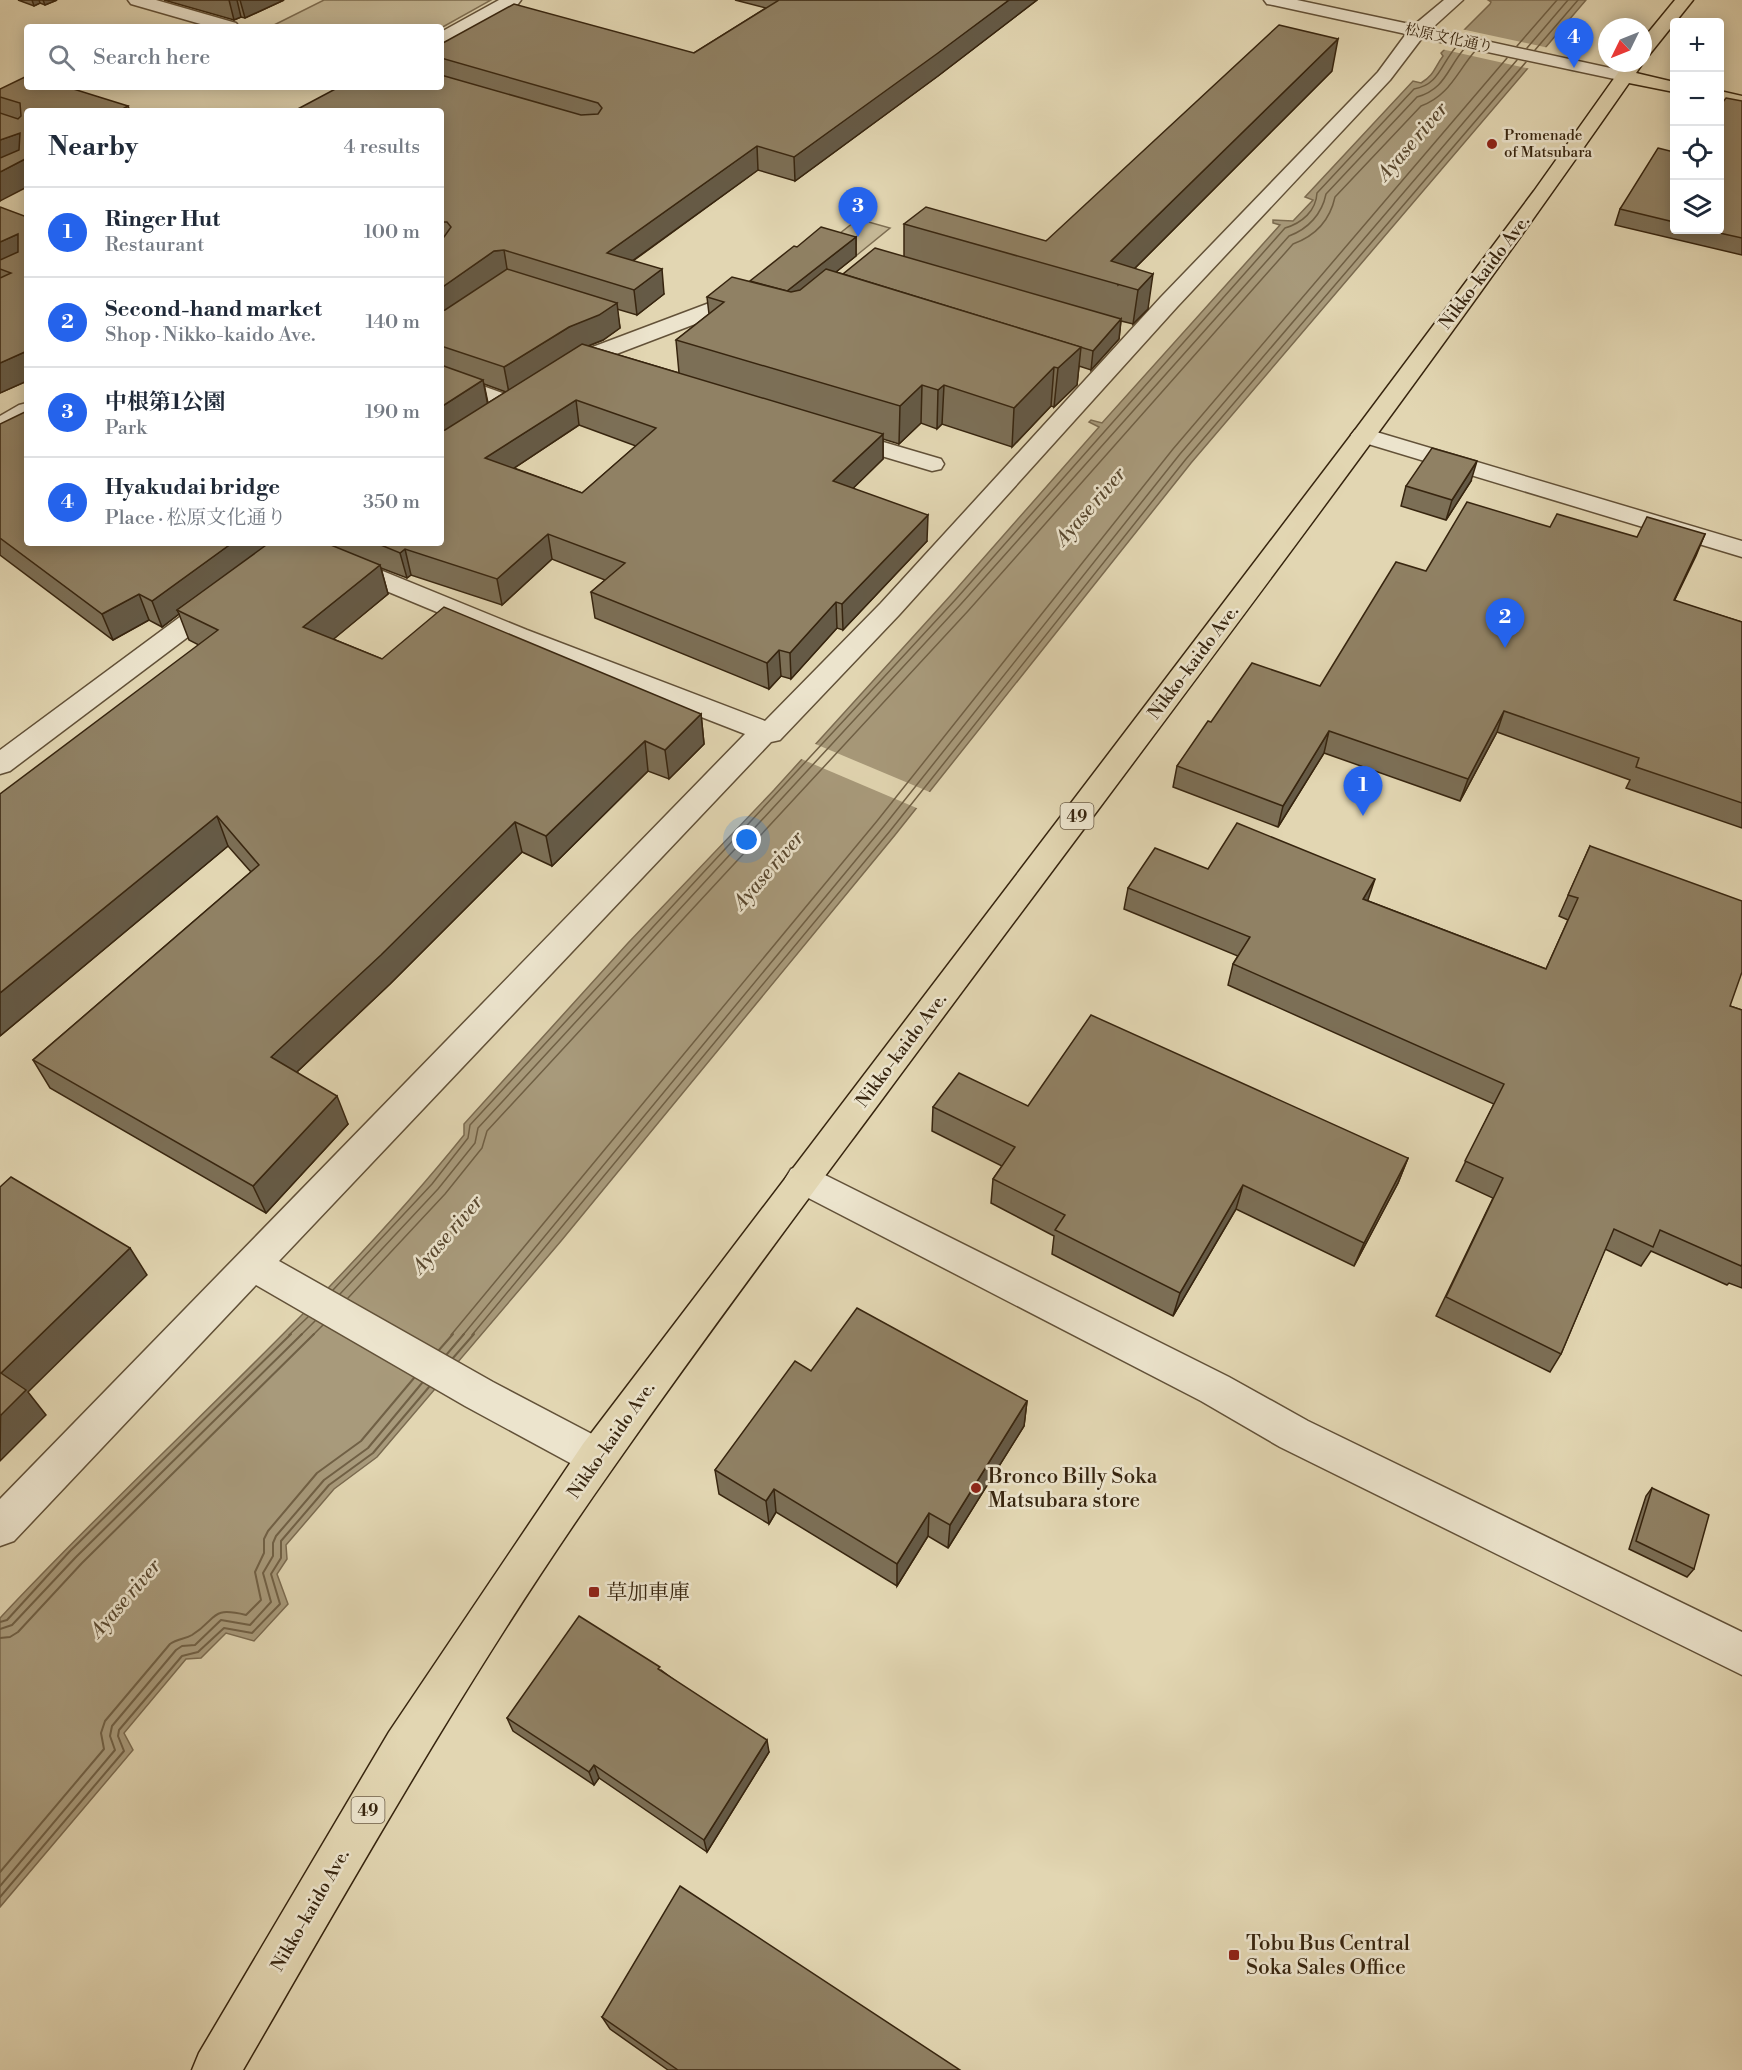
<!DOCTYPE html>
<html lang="en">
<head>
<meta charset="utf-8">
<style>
	body { margin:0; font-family:"Libre Bodoni","Noto Serif JP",serif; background:#f2f2f3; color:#1f2937 }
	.controls { position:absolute; right:18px; top:18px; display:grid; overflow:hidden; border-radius:6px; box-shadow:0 3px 15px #0003 }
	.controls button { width:54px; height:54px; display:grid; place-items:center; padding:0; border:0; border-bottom:2px solid #e0e1e3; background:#fff; color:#1f2937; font:30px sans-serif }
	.compass { position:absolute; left:1598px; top:18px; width:54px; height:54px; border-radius:50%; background:#fff; box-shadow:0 3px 15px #0003; rotate:227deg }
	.you { position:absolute; left:747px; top:840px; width:21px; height:21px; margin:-15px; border:4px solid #fff; border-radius:50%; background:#1a73e8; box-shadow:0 0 0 9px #1a73e833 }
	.badge { display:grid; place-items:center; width:39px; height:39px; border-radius:50%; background:#2563eb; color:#fff; font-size:20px; font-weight:700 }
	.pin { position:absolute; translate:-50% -50px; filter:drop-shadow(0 2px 3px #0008) }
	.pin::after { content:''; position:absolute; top:32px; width:21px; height:18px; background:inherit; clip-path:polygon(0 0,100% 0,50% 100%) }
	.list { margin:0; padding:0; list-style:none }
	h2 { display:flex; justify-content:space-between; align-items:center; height:78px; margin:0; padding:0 24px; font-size:26px }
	h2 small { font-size:20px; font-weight:400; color:#747a83 }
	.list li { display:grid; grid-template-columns:39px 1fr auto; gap:18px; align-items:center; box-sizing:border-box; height:90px; padding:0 24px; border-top:2px solid #e0e1e3 }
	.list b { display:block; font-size:22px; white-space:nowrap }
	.list p { margin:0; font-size:20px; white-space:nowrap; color:#747a83 }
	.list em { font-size:20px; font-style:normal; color:#747a83 }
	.icon { flex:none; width:33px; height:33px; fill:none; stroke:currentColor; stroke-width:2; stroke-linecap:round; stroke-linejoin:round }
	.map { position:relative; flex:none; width:1742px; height:2070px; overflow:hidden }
	.search { position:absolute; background:#fff; box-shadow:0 3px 15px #0003; left:24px; top:24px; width:420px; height:66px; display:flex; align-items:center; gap:15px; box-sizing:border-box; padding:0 21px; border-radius:6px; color:#747a83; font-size:22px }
	.panel { position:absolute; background:#fff; box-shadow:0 3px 15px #0003; left:24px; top:108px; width:420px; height:438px; border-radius:6px }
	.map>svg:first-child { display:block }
	.green { fill:#c5b896; stroke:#7e6e52; stroke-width:1.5 }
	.water { fill:#a89a7b; stroke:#7b6b50; stroke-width:1.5 }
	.pier { fill:#e2d6b2 }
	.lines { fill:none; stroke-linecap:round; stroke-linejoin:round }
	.shore-far1 { stroke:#706045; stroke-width:1.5 }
	.shore { stroke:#706045; stroke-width:2 }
	.minor-casing { stroke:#625138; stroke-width:3 }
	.major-casing { stroke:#37250f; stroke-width:3 }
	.minor { fill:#ece4cd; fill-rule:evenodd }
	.major { fill:#e2d6b2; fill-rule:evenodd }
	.wall { fill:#7c6f56; stroke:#37250f; stroke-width:1.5; fill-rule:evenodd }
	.shaded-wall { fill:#655a46; stroke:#37250f; stroke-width:1.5 }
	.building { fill:#908164; stroke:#37250f; stroke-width:1.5; fill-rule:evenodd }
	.poi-dot { fill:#8f2418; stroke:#ece4cd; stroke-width:2 }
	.labels { text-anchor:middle; stroke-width:5; stroke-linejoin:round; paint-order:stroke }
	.far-street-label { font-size:15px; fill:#37250f; stroke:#ece4cd }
	.far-poi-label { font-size:15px; fill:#37250f; stroke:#ece4cd; text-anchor:start }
	.shield { fill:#ece4cd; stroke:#6d5e48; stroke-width:1.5 }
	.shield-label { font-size:16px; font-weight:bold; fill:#37250f }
	.street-label { font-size:18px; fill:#37250f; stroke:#ece4cd }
	.water-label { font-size:20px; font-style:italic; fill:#59482f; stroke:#ece4cd }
	.near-poi-label { font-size:21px; fill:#37250f; stroke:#ece4cd; text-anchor:start }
</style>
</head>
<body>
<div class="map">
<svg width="1742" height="2070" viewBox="0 0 1742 2070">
	<rect width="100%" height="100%" fill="#e2d6b2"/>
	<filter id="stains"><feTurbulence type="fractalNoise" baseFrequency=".00333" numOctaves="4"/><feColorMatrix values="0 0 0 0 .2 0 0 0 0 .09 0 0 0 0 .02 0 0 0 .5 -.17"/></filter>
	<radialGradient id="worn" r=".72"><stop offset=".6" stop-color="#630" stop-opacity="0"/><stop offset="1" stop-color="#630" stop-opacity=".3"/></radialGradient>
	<g class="green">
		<polygon points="324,0 491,0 441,28 270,27"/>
		<polygon points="858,219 890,228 857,255 825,245"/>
	</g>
	<path class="water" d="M1488,0H1586L1191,463L895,835L561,1241L377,1457L334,1489L286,1545L287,1559L277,1574L288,1604L254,1641L226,1633L201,1658L186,1659L124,1733L133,1750L0,1907V1618C152,1455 324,1309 464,1135V1124L628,943L774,790L951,595L1099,427L1089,422L1091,420L1102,423L1280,225L1273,223V220L1293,221L1313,200L1305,197L1413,81L1421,83C1435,74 1434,68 1443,56L1441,53L1490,4L1491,2Z"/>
	<g class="pier">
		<polygon points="1461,29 1549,48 1531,69 1441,49"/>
		<polygon points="813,743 932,793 919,809 799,758"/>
	</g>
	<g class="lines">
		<g class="shore-far1">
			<polyline points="1517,46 1557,0"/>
			<polyline points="1527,48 1568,0"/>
			<polyline points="1535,50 1578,0"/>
			<path d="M333,1290L432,1184L468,1138L470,1125L956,599L1285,228C1302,223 1316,211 1317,193L1414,89C1439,85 1441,64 1456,47"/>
			<path d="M340,1294L438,1189L475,1143L478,1128L961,604L1289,236C1308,229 1322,214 1326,194L1417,97C1445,89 1447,69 1464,49"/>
			<path d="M348,1298L445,1194L482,1148L487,1131L968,611L1293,244C1315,236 1330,220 1335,197L1421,106C1449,96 1457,72 1475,51"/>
			<polyline points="289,1335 308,1317"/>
			<polyline points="301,1335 315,1321"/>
			<polyline points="313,1335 323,1325"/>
			<polyline points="451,1335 877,821 1173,449 1507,58"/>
			<polyline points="463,1335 884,826 1180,454 1517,60"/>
			<polyline points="472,1335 890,831 1186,459 1526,62"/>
		</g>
		<g class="shore">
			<polyline points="439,1350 453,1334"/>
			<polyline points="447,1354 464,1334"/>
			<polyline points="453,1358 474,1334"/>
			<polyline points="0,1622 7,1620 70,1551 291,1334"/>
			<polyline points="0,1629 12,1625 76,1557 302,1334"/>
			<polyline points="0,1638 10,1637 18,1632 82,1563 314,1334"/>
			<path d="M0,1872L104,1749L101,1733L105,1721L170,1644C177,1639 185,1639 192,1635C218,1619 209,1606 246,1615L261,1600L255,1572L264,1553V1539L268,1531L317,1473L361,1441L414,1378"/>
			<polyline points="0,1886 115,1750 110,1736 112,1726 176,1650 182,1646 195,1645 221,1620 250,1625 271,1602 263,1573 273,1556 273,1543 276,1536 324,1480 368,1448 422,1383"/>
			<polyline points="0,1897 124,1751 118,1736 119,1730 182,1656 198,1652 224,1628 252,1633 280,1604 271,1574 281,1558 281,1541 329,1485 373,1453 429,1387"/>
		</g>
		<g class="minor-casing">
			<g id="minor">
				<polygon points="128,0 156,0 236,23 239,27 211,27 131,4"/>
				<polygon points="499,0 521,0 518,4 441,44 441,32"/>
				<polygon points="1264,0 1297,0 1414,25 1444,0 1463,0 1431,29 1624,71 1630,72 1633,76 1630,80 1624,81 1422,38 1390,80 1177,307 899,615 780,740 771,742 279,1261 493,1382 611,1444 617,1457 611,1470 597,1475 583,1470 465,1406 256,1285 14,1541 0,1546 0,1499 745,734 509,642 283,548 279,543 314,543 527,630 765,721 881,603 1161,297 1378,72 1406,34 1273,5 1267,4"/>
				<path d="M735,298L759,304L762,309L759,314C747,317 736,311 724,313L590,364C578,371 570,378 556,375L553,370L556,365L574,354L712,302Z"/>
				<polygon points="441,371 519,399 523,404 519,409 511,411 441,386"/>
				<polygon points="27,403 27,420 9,431 0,433 0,416 19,405"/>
				<polygon points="1363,428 1742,541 1742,557 1355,440 1351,435 1355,430"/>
				<polygon points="839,429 941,459 944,464 941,469 932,471 831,441 827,436 831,431"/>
				<polygon points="220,592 229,594 233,600 229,606 10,771 0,774 0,750 211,594"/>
				<polygon points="803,1164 1229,1377 1308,1421 1742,1632 1742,1675 1280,1447 1201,1401 791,1189 785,1179 791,1169"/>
			</g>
		</g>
		<g class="major-casing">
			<g id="major">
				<polygon points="1675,0 1693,0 1649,55 1643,56 1643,39"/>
				<path d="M1625,63H1643L1636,73L1674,82V92L1629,83C1390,426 1135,758 886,1094C794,1218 701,1342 613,1468C477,1660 361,1866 243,2070H192L199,2053L389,1732L583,1444L1355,430L1534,191Z"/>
				<polygon points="1720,91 1742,96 1742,108 1720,102"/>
			</g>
		</g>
		<use href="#minor" class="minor"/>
		<use href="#major" class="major"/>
	</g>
	<g class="wall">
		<polygon points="18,0 57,0 45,5 40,3 34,6"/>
		<polygon points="164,0 284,0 245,18 241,17 234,20"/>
		<path d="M735,0H1037L938,76L795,181L758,170L633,261L664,294L637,315L617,309L620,328L603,340L588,346L679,373L676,340L709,314L707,297L750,282L797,247L856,237V256L836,272L843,274L904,257V224L1046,241L1332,71L1134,269L1148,309L1133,324L1121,321L1119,339L1091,370L1079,366L1077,385L1054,407L1051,406L1012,447L942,424L937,429L921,423L899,444L883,439V459L853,488L927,541L843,630L837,628L791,679L781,676L769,689L595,618L591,592L605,580L552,559L502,605L411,575L407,578L381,568L388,594L333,639L382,659L701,714L704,744L669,779L648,771L552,866L522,852L390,984L297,1072L348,1124L266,1213L50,1088L33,1060L251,872L228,846L0,1036L199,645L189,640L179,614L162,627L149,620L113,640L0,555V424L27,543H441V44L694,53L766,8ZM484,384L506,392L488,403ZM579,425L636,446L582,493L514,468Z"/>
		<polygon points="67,87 0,201 0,89"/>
		<polygon points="1742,101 1742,255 1615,225 1620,209 1674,152 1674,230 1719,230"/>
		<polygon points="0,207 27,381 0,393"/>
		<polygon points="1471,481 1446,520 1401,506 1406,486"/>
		<polygon points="1550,527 1637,537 1705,534 1674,601 1742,622 1742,828 1626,788 1630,780 1497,732 1460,801 1324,753 1278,827 1173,787 1177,766 1211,722 1320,686 1426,571"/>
		<polygon points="1590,846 1730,1006 1742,1010 1742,1288 1729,1283 1727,1285 1651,1251 1641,1266 1605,1249 1561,1354 1550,1372 1436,1316 1493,1198 1456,1181 1494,1104 1228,985 1233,964 1238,956 1124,909 1128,888 1208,869 1368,901 1546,969 1568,920 1559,916"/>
		<polygon points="1028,1106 1408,1158 1398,1183 1354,1266 1236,1209 1173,1316 1052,1254 1054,1236 991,1203 993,1179 1002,1166 932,1131 933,1107"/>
		<polygon points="811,1371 1027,1401 1024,1426 948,1548 928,1536 897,1586 776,1512 769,1524 719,1494 715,1470"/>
		<polygon points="1652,1488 1694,1569 1687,1577 1629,1549 1646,1496"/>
		<polygon points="661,1670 769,1752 707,1852 599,1778 594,1785 513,1731 507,1718"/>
		<polygon points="602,2017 960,2070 668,2070 610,2029"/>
	</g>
	<g class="shaded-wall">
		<polygon points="32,0 39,0 40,3 34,6"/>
		<polygon points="43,0 57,0 45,5"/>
		<polygon points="229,0 237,0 241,17 234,20"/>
		<polygon points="240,0 284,0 245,18"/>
		<polygon points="1009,0 1037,0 938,76 795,181 794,157"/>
		<polygon points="1338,39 1332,71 1118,285 1111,261"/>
		<polygon points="128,106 130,111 119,111"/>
		<polygon points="20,133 27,152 0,168 0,140"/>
		<polygon points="757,146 758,170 610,277 607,253"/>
		<polygon points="27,158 27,187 0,201 0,172"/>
		<polygon points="18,234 27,257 0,269 0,242"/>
		<polygon points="856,237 856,256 787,311 787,291"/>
		<polygon points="504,250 508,275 441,316 441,288 494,251"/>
		<polygon points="662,269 664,294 637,315 634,290"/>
		<polygon points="1153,274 1148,309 1133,324 1138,290"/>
		<polygon points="617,303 620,328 603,340 573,352 509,393 504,367 569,327"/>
		<polygon points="1121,319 1119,339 1091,370 1093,351"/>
		<polygon points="1081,347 1077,385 1054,407 1058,368"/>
		<polygon points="27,351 27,381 0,393 0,363"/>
		<polygon points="1054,367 1051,406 1012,447 1014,408"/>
		<polygon points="483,380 488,406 441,436 441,407"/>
		<polygon points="922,385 921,423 899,444 900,406"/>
		<polygon points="944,385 942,424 937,429 938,390"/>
		<polygon points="576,400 579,425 490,484 485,458"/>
		<polygon points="883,434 883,459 834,507 833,481"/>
		<polygon points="1477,461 1471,481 1446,520 1452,500"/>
		<polygon points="928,515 927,541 843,630 842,604"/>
		<polygon points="548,534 552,559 502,605 497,579"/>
		<polygon points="1705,534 1696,556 1664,622 1674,600"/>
		<polygon points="232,543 275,543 177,610 179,614 162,627 152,601"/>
		<polygon points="405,549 411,575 407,578 400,553"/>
		<polygon points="380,565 388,594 312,657 303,627"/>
		<polygon points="139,594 149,620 113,640 102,614"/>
		<polygon points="836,602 837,628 791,679 790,653"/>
		<polygon points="779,650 781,676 769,689 767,663"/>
		<polygon points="1504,711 1497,732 1460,801 1468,779"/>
		<polygon points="701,714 704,744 669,779 665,750"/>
		<polygon points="1329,731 1324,753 1278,827 1283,806"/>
		<polygon points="645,741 648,771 552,866 546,836"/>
		<polygon points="217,816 228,846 0,1036 0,993"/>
		<polygon points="515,822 522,852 390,984 283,1085 271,1057"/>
		<polygon points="1375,879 1368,900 1356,920 1363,899"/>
		<polygon points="337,1096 348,1124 266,1213 253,1186"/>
		<polygon points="1408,1158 1398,1183 1354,1266 1364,1243"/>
		<polygon points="1243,1185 1236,1209 1173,1316 1180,1293"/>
		<polygon points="130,1248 147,1275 28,1392 46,1415 0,1461 1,1373"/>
		<polygon points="1027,1401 1024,1426 948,1548 950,1525"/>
		<polygon points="774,1489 776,1512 769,1524 766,1501"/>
		<polygon points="929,1513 928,1536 897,1586 897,1564"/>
		<polygon points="767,1740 769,1752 707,1852 704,1840"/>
		<polygon points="594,1765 599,1778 594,1785 589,1772"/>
	</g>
	<g class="building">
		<polygon points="779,0 1009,0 938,53 794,157 757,146 607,253 662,269 634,290 504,250 494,251 441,288 441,237 444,237 451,227 447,222 441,222 441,111 294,111 339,87 441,87 441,75 581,115 598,114 602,108 598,103 441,58 441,44 514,4 694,53"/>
		<polygon points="1279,25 1338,39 1111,261 1153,274 1138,290 904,224 926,207 1046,241"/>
		<polygon points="27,76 27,87 67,87 128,106 119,111 27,111 27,158 0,172 0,158 19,150 20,133 0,140 0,113 18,119 21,116 20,103 0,97 0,89"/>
		<polygon points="1726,98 1742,101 1742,238 1706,230 1719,230 1719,107"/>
		<polygon points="1658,148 1674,152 1674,222 1620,209"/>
		<polygon points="0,207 27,217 27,351 0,363 0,278 11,273 0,269 0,260 18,252 18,234 0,242"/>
		<polygon points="821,227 856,237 787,291 750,281 794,246 797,247"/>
		<polygon points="875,248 1121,319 1093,351 843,274"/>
		<polygon points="507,269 617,303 599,315 569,327 504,367 441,346 441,311 445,310"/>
		<polygon points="826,269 1081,347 1058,368 1054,367 1014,408 944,385 938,390 922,385 900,406 676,340 724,302 707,297 732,277 791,292 800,290"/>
		<path d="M582,344L883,434L833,481L928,515L842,604L836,602L790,653L779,650L767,663L591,592L625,563L548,534L497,579L405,549L400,553L376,543H441V431L445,430ZM576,400L656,428L582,493L485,458Z"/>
		<polygon points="441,365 483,380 441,407"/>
		<polygon points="27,411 27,543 232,543 152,601 139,594 102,614 0,538 0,424"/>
		<polygon points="1432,448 1477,461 1452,500 1406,486"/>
		<polygon points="1467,502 1550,527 1557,514 1637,537 1647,517 1705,534 1674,600 1742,622 1742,803 1636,767 1639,758 1504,711 1468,779 1329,731 1283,806 1177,766 1208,721 1211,722 1252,663 1320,686 1396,562 1426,571"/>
		<polygon points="269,543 326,543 380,565 303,627 382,659 444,607 701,714 665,750 645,741 546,836 515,822 381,955 271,1057 337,1096 253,1186 33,1060 259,865 217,816 0,993 0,794 218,630 177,610"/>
		<polygon points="1237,823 1375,879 1363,899 1546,969 1578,898 1568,895 1590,846 1742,901 1742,972 1730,1006 1742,1010 1742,1264 1741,1266 1660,1230 1653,1247 1614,1229 1561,1354 1446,1297 1503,1178 1465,1161 1504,1084 1233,964 1250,937 1128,888 1155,848 1208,869"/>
		<polygon points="1091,1015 1408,1158 1364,1243 1243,1185 1180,1293 1055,1230 1065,1215 993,1179 1015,1147 933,1107 959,1073 1028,1106"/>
		<polygon points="11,1177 130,1248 1,1373 26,1390 0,1416 0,1187"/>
		<polygon points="857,1308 1027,1401 950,1525 929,1513 897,1564 774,1489 766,1501 715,1470 795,1361 811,1371"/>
		<polygon points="1652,1488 1709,1515 1694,1569 1636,1541"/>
		<polygon points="579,1616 660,1667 658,1669 767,1740 704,1840 594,1765 589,1772 507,1718"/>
		<polygon points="680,1886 960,2070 678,2070 602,2017"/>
	</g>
	<g class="poi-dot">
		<circle cx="1492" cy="144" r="6"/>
		<circle cx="976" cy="1488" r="6"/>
		<rect x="588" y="1586" width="12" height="12" rx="3"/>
		<rect x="1228" y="1949" width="12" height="12" rx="3"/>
	</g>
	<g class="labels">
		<g class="far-street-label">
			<text transform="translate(1449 38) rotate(12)" y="5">松原文化通り</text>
		</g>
		<g class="far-poi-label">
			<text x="1504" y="140">Promenade<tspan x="1504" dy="17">of Matsubara</tspan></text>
		</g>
		<g class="shield">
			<rect x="1060.5" y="803" width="33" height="26" rx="4.5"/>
			<rect x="351.5" y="1797" width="33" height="26" rx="4.5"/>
		</g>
		<g class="shield-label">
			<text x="1077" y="822">49</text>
			<text x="368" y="1816">49</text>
		</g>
		<g class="street-label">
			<text transform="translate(1484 272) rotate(-53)" y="6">Nikko-kaido Ave.</text>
			<text transform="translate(1193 662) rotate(-53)" y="6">Nikko-kaido Ave.</text>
			<text transform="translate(901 1050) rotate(-53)" y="6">Nikko-kaido Ave.</text>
			<text transform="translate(611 1440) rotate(-55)" y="6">Nikko-kaido Ave.</text>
			<text transform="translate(310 1910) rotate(-60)" y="6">Nikko-kaido Ave.</text>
		</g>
		<g class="water-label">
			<text transform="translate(1412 141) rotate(-49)" y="7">Ayase river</text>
			<text transform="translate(1090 506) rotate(-49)" y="7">Ayase river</text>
			<text transform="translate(768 870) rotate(-49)" y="7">Ayase river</text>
			<text transform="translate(447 1234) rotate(-49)" y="7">Ayase river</text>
			<text transform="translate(125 1598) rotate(-49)" y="7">Ayase river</text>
		</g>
		<g class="near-poi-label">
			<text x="988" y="1483">Bronco Billy Soka<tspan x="988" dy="24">Matsubara store</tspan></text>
			<text x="606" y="1599">草加車庫</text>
			<text x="1246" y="1950">Tobu Bus Central<tspan x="1246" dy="24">Soka Sales Office</tspan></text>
		</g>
	</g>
	<rect width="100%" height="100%" filter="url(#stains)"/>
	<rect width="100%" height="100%" fill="url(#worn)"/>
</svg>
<div class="controls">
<button>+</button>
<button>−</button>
<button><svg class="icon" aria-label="locate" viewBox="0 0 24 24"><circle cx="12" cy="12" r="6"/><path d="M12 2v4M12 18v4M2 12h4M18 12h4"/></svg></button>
<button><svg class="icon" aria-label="layers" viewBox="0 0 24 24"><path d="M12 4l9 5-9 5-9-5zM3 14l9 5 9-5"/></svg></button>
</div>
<svg class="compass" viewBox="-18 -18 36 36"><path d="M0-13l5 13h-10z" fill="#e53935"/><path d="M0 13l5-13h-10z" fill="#747a83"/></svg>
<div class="you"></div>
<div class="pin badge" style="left:1363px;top:816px">1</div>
<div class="pin badge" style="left:1505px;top:648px">2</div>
<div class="pin badge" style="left:858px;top:237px">3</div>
<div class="pin badge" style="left:1574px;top:68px">4</div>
<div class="search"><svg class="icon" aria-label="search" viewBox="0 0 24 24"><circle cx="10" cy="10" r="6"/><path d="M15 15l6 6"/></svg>Search here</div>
<section class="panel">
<h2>Nearby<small>4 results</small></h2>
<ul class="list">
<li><span class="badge">1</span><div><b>Ringer Hut</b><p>Restaurant</p></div><em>100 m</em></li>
<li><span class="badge">2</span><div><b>Second-hand market</b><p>Shop · Nikko-kaido Ave.</p></div><em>140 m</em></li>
<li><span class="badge">3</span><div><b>中根第1公園</b><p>Park</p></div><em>190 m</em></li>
<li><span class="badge">4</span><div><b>Hyakudai bridge</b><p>Place · 松原文化通り</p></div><em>350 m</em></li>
</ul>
</section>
</div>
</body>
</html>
